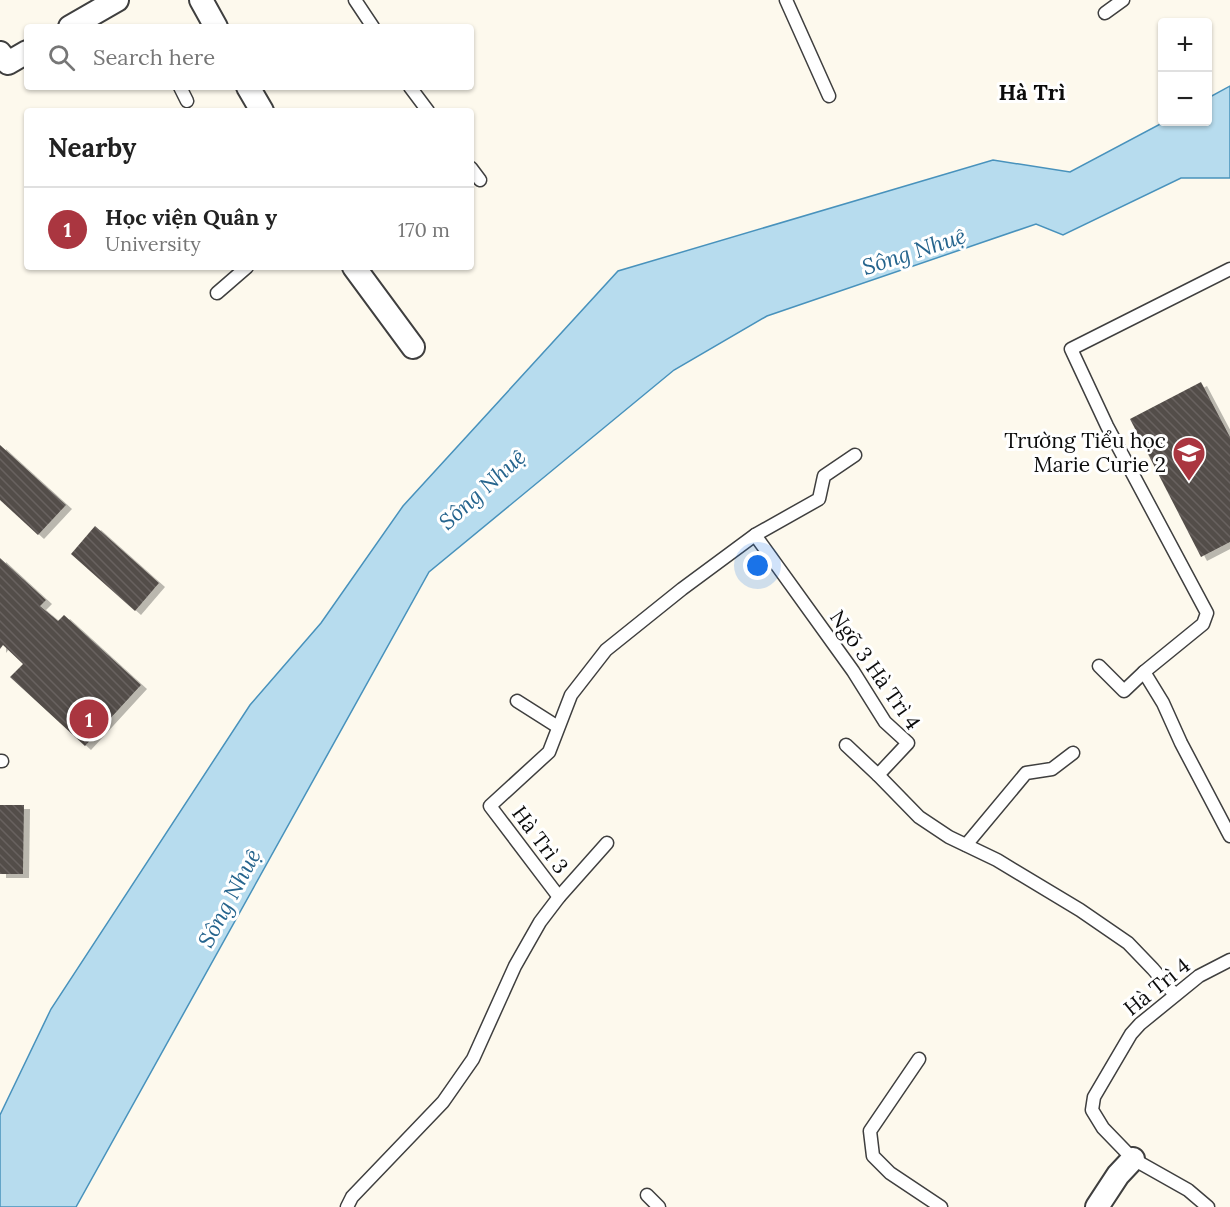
<!DOCTYPE html>
<html lang="en">
<head>
<meta charset="utf-8">
<style>
	body { margin:0; font-family:Lora,serif; background:#f6f6f6; color:#222 }
	.controls { position:absolute; right:18px; top:18px; display:grid; overflow:hidden; border-radius:6px; box-shadow:0 2px 4px #0004 }
	.controls button { width:54px; height:54px; display:grid; place-items:center; padding:0; border:0; border-bottom:2px solid #e0e0e0; background:#fff; color:#222; font:30px sans-serif }
	.you { position:absolute; left:758px; top:566px; width:21px; height:21px; margin:-15px; border:4px solid #fff; border-radius:50%; background:#1a73e8; box-shadow:0 0 0 9px #1a73e833 }
	.badge { display:grid; place-items:center; width:39px; height:39px; border-radius:50%; background:#aa3640; color:#fff; font-size:20px; font-weight:700 }
	.pin { position:absolute; translate:-50% -50%; border:3px solid #fff; box-shadow:0 2px 6px #0006 }
	.list { margin:0; padding:0; list-style:none }
	h2 { display:flex; justify-content:space-between; align-items:center; height:78px; margin:0; padding:0 24px; font-size:26px }
	h2 small { font-size:20px; font-weight:400; color:#767676 }
	.list li { display:grid; grid-template-columns:39px 1fr auto; gap:18px; align-items:center; box-sizing:border-box; height:84px; padding:0 24px; border-top:2px solid #e0e0e0 }
	.list b { display:block; font-size:22px; white-space:nowrap }
	.list p { margin:0; font-size:20px; white-space:nowrap; color:#767676 }
	.list em { font-size:20px; font-style:normal; color:#767676 }
	.icon { flex:none; width:33px; height:33px; fill:none; stroke:currentColor; stroke-width:2; stroke-linecap:round; stroke-linejoin:round }
	.map { position:relative; flex:none; width:1230px; height:1207px; overflow:hidden }
	.search { position:absolute; background:#fff; box-shadow:0 2px 4px #0004; left:24px; top:24px; width:450px; height:66px; display:flex; align-items:center; gap:15px; box-sizing:border-box; padding:0 21px; border-radius:6px; color:#767676; font-size:22px }
	.panel { position:absolute; background:#fff; box-shadow:0 2px 4px #0004; left:24px; top:108px; width:450px; height:162px; border-radius:6px }
	.map>svg:first-child { display:block }
	.water { fill:#b7dcee; stroke:#4892bc; stroke-width:1.5 }
	.building { fill:url(#building-back-hatch); filter:url(#shadow) }
	.lines { fill:none; stroke-linecap:round; stroke-linejoin:round }
	.service-casing { stroke:#3f3f3f; stroke-width:15 }
	.minor-casing { stroke:#3f3f3f; stroke-width:26 }
	.service { stroke:#fff; stroke-width:12 }
	.minor { stroke:#fff; stroke-width:22 }
	.labels { text-anchor:middle; stroke-width:6; stroke-linejoin:round; paint-order:stroke }
	.poi-label { font-size:21px; fill:#0c0c0c; stroke:#fff; text-anchor:end }
	.street-label { font-size:21px; fill:#0c0c0c; stroke:#fff }
	.neighbourhood-label { font-size:22px; font-weight:bold; fill:#0c0c0c; stroke:#fff }
	.water-label { font-size:22px; font-style:italic; fill:#25648d; stroke:#fff }
</style>
</head>
<body>
<div class="map">
<svg width="1230" height="1207" viewBox="0 0 1230 1207">
	<defs>
		<pattern id="building-back-hatch" width="6" height="6" patternUnits="userSpaceOnUse" patternTransform="scale(1.5)"><rect width="6" height="6" fill="#534d49"/><path d="M-1 5l2 2M0 0l6 6M5-1l2 2" fill="none" stroke="#67625f"/></pattern>
		<filter id="shadow"><feDropShadow dx="6" dy="4" stdDeviation="0" flood-color="#0004"/></filter>
	</defs>
	<rect width="100%" height="100%" fill="#fdf9ed"/>
	<polygon class="water" points="1230,86 1230,178 1181,178 1063,235 1036,224 767,316 674,370 429,572 76,1207 0,1207 0,1115 51,1009 250,705 321,623 403,506 618,271 993,160 1070,172 1164,122 1208,122 1208,98"/>
	<g class="building">
		<polygon points="1201,382 1230,437 1230,542 1201,557 1130,419"/>
		<polygon points="0,445 66,505 38,535 0,500"/>
		<polygon points="95,526 159,583 135,611 71,554"/>
		<polygon points="0,558 46,600 40,606 58,621 64,615 141,685 85,746 10,677 23,664 3,645 0,649"/>
		<polygon points="0,805 24,805 23,874 0,874"/>
	</g>
	<g class="lines">
		<g class="service-casing">
			<g id="service">
				<polyline points="355,0 373,27"/>
				<polyline points="786,0 829,96"/>
				<polyline points="1105,13 1123,0"/>
				<polyline points="180,87 187,101"/>
				<polyline points="410,87 428,111"/>
				<polyline points="471,168 480,180"/>
				<polyline points="217,293 247,267"/>
				<polyline points="755,535 853,671 885,722 908,743 878,775"/>
				<polyline points="1099,666 1124,691 1144,672 1203,624 1207,613 1107,426 1071,349 1230,269"/>
				<polyline points="1144,672 1163,703 1181,743 1230,836"/>
				<polyline points="517,701 558,727"/>
				<polyline points="846,745 878,775 919,817 949,837 997,860 1080,910 1128,943 1153,969 1175,995"/>
				<polyline points="0,761 2,761"/>
				<polyline points="966,845 1026,773 1052,769 1073,753"/>
				<polyline points="559,897 490,806 549,752 571,695 606,650 682,589 755,535 819,499 824,476 855,455"/>
				<polyline points="919,1059 870,1131 873,1156 890,1173 941,1207"/>
				<polyline points="647,1195 659,1207"/>
				<polyline points="347,1207 352,1197 443,1102 473,1059 515,966 540,922 559,897 607,843"/>
				<polyline points="1208,1207 1188,1190 1133,1159 1103,1128 1092,1110 1094,1097 1131,1034 1140,1024 1199,976 1230,960"/>
			</g>
		</g>
		<g class="minor-casing">
			<g id="minor">
				<polyline points="201,0 216,27"/>
				<polyline points="70,27 117,0"/>
				<polyline points="0,53 8,63 27,52"/>
				<polyline points="248,87 262,111"/>
				<polyline points="354,267 413,347"/>
				<polyline points="1097,1207 1118,1175 1133,1159"/>
			</g>
		</g>
		<use href="#service" class="service"/>
		<use href="#minor" class="minor"/>
	</g>
	<defs>
		<g id="school-pin" transform="scale(1.725)"><path d="M0 17L-7.5 6A9.5 9.5 0 1 1 7.5 6Z" fill="#aa3640" stroke="#fff"/><path d="M0-5L7-2L0 1L-7-2ZM-4 1L0 2.5L4 1V4Q0 6-4 4Z" fill="#fff"/></g>
	</defs>
	<g fill-rule="evenodd">
		<use href="#school-pin" x="1189" y="453"/>
	</g>
	<g class="labels">
		<g class="poi-label">
			<text x="1166" y="448">Trường Tiểu học<tspan x="1166" dy="24">Marie Curie 2</tspan></text>
		</g>
		<g class="street-label">
			<text transform="translate(875 670) rotate(55)" y="7">Ngõ 3 Hà Trì 4</text>
			<text transform="translate(540 840) rotate(53)" y="7">Hà Trì 3</text>
			<text transform="translate(1157 987) rotate(-39)" y="7">Hà Trì 4</text>
		</g>
		<g class="neighbourhood-label">
			<text x="1032" y="100">Hà Trì</text>
		</g>
		<g class="water-label">
			<text transform="translate(914 251) rotate(-18)" y="8">Sông Nhuệ</text>
			<text transform="translate(482 489) rotate(-42)" y="8">Sông Nhuệ</text>
			<text transform="translate(229 898) rotate(-62)" y="8">Sông Nhuệ</text>
		</g>
	</g>
</svg>
<div class="controls">
<button>+</button>
<button>−</button>
</div>
<div class="you"></div>
<div class="pin badge" style="left:89px;top:719px">1</div>
<div class="search"><svg class="icon" aria-label="search" viewBox="0 0 24 24"><circle cx="10" cy="10" r="6"/><path d="M15 15l6 6"/></svg>Search here</div>
<section class="panel">
<h2>Nearby<small></small></h2>
<ul class="list">
<li><span class="badge">1</span><div><b>Học viện Quân y</b><p>University</p></div><em>170 m</em></li>
</ul>
</section>
</div>
</body>
</html>
